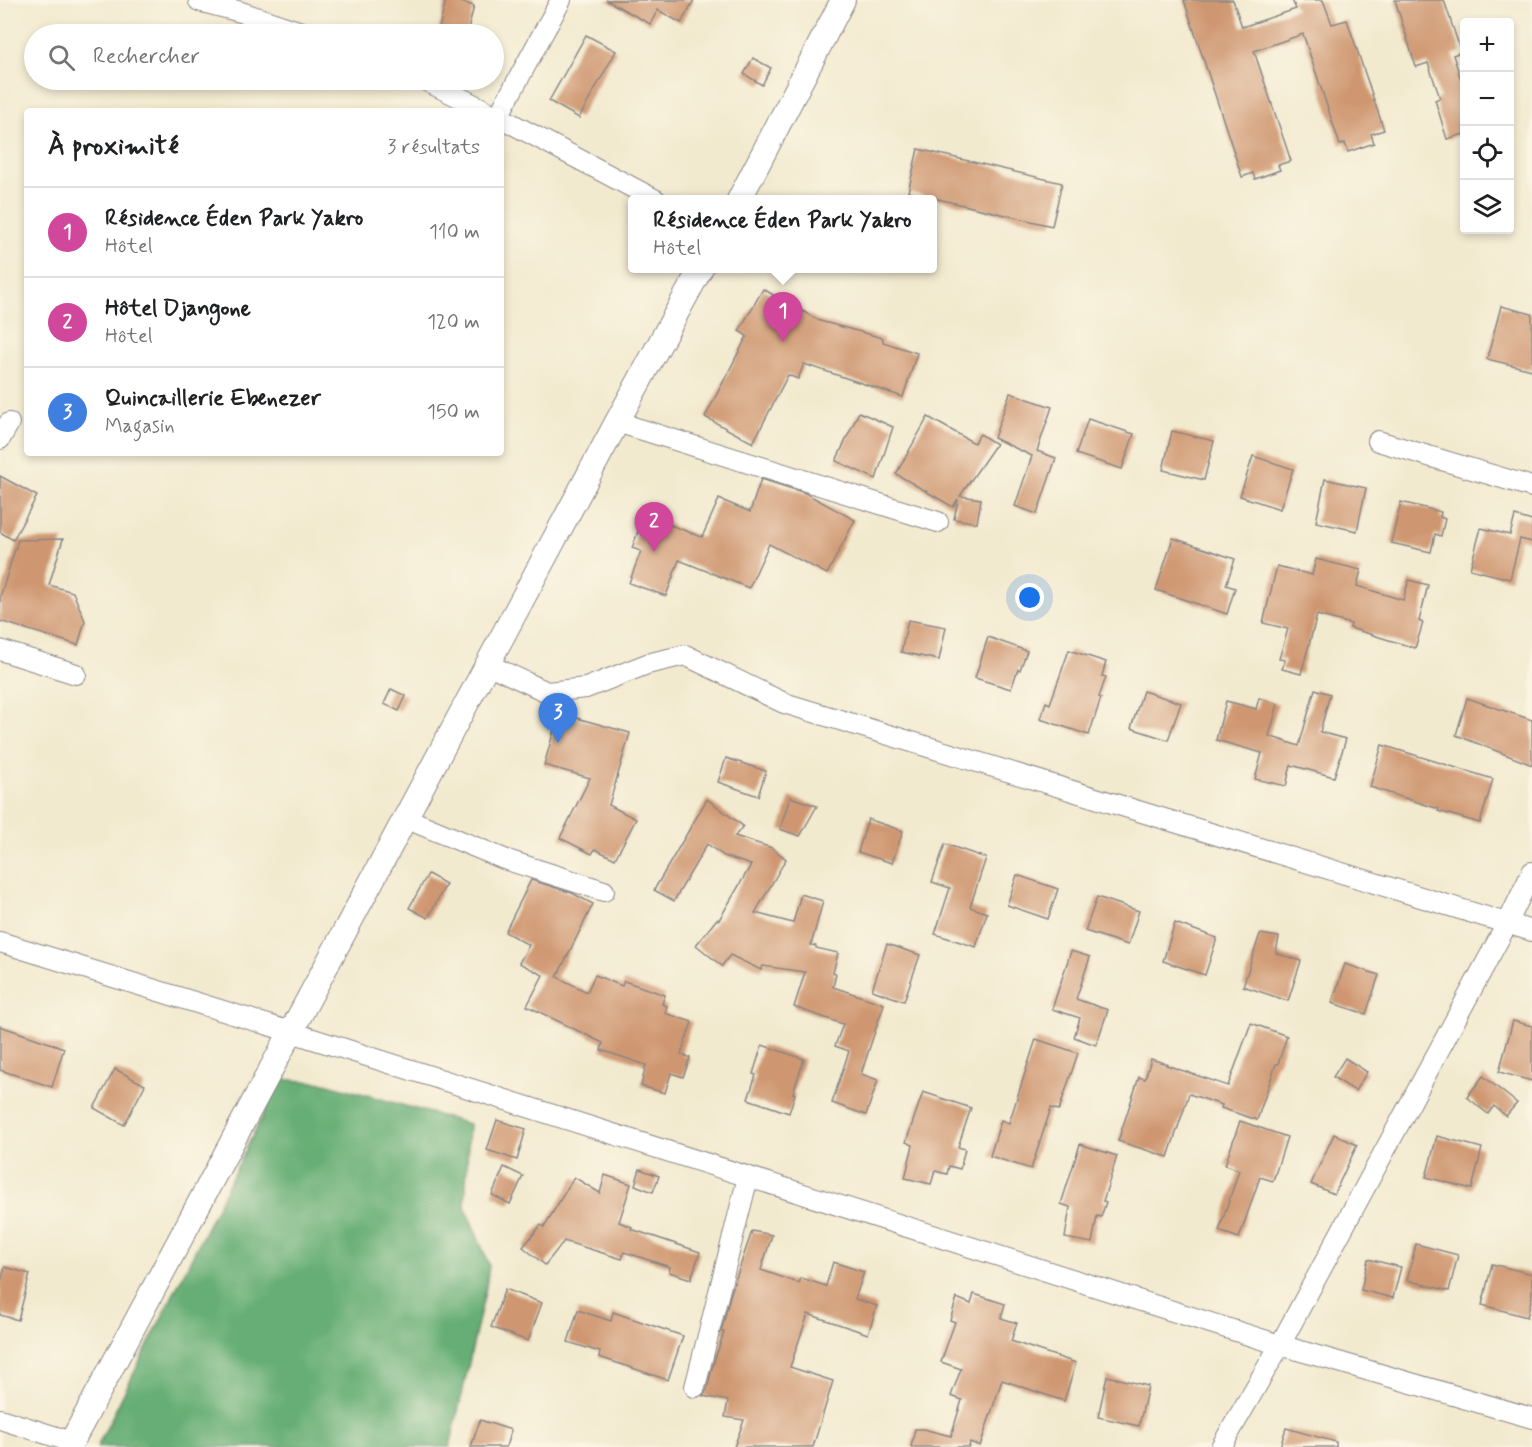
<!DOCTYPE html>
<html lang="fr">
<head>
<meta charset="utf-8">
<style>
	body { margin:0; font-family:Mynerve,sans-serif; background:#f2f2f2; color:#202124 }
	.controls { position:absolute; right:18px; top:18px; display:grid; overflow:hidden; border-radius:6px; box-shadow:0 3px 9px #0003 }
	.controls button { width:54px; height:54px; display:grid; place-items:center; padding:0; border:0; border-bottom:2px solid #e0e0e0; background:#fff; color:#202124; font:30px sans-serif }
	.you { position:absolute; left:1030px; top:598px; width:21px; height:21px; margin:-15px; border:4px solid #fff; border-radius:50%; background:#1a73e8; box-shadow:0 0 0 9px #1a73e833 }
	.badge { display:grid; place-items:center; width:39px; height:39px; border-radius:50%; background:#1a73e8; color:#fff; font-size:20px; font-weight:700 }
	.pin { position:absolute; translate:-50% -50px; filter:drop-shadow(0 2px 3px #0008) }
	.pin::after { content:''; position:absolute; top:32px; width:21px; height:18px; background:inherit; clip-path:polygon(0 0,100% 0,50% 100%) }
	.popup { position:absolute; left:628px; top:195px; width:309px; height:78px; box-sizing:border-box; display:grid; place-content:center; border-radius:6px; background:#fff; filter:drop-shadow(0 2px 4px #0005); font-size:20px; white-space:nowrap; color:#757577 }
	.popup b { font-size:22px; color:#202124 }
	.popup::after { content:''; position:absolute; left:50%; top:100%; margin-left:-12px; border:12px solid transparent; border-top-color:#fff }
	.list { margin:0; padding:0; list-style:none }
	h2 { display:flex; justify-content:space-between; align-items:center; height:78px; margin:0; padding:0 24px; font-size:26px }
	h2 small { font-size:20px; font-weight:400; color:#757577 }
	.list li { display:grid; grid-template-columns:39px 1fr auto; gap:18px; align-items:center; box-sizing:border-box; height:90px; padding:0 24px; border-top:2px solid #e0e0e0 }
	.list b { display:block; font-size:22px; white-space:nowrap }
	.list p { margin:0; font-size:20px; white-space:nowrap; color:#757577 }
	.list em { font-size:20px; font-style:normal; color:#757577 }
	.icon { flex:none; width:33px; height:33px; fill:none; stroke:currentColor; stroke-width:2; stroke-linecap:round; stroke-linejoin:round }
	.map { position:relative; flex:none; width:1532px; height:1447px; overflow:hidden }
	.search { position:absolute; background:#fff; box-shadow:0 3px 9px #0003; left:24px; top:24px; width:480px; height:66px; display:flex; align-items:center; gap:15px; box-sizing:border-box; padding:0 21px; border-radius:33px; color:#757577; font-size:22px }
	.panel { position:absolute; background:#fff; box-shadow:0 3px 9px #0003; left:24px; top:108px; width:480px; height:348px; border-radius:6px }
	.map>svg:first-child { display:block }
	.forest { fill:#66ae75; stroke:#446858; stroke-width:1.5 }
	.building { fill:#cf9771 }
	.lines { fill:none; stroke-linecap:round; stroke-linejoin:round }
	.minor-casing { stroke:#8a8685; stroke-width:22 }
	.tertiary-casing { stroke:#8a8685; stroke-width:26 }
	.minor { stroke:#fff; stroke-width:20 }
	.tertiary { stroke:#fff; stroke-width:24 }
</style>
</head>
<body>
<div class="map">
<svg width="1532" height="1447" viewBox="0 0 1532 1447">
	<rect width="100%" height="100%" fill="#fcf5e5"/>
	<filter id="ink" filterUnits="userSpaceOnUse"><feTurbulence type="fractalNoise" baseFrequency=".0167" numOctaves="2"/><feDisplacementMap in="SourceGraphic" scale="12" xChannelSelector="R" yChannelSelector="G"/><feConvolveMatrix kernelMatrix="1 2 1 2 8 2 1 2 1" color-interpolation-filters="sRGB"/></filter>
	<filter id="wash" filterUnits="userSpaceOnUse"><feTurbulence type="fractalNoise" baseFrequency=".008" numOctaves="4" result="noise"/><feDisplacementMap in="SourceGraphic" scale="24" xChannelSelector="R" yChannelSelector="G"/><feGaussianBlur stdDeviation="1.35" result="paint"/><feColorMatrix in="noise" values="0 0 0 0 0 0 0 0 0 0 0 0 0 0 0 0 0 1.4 0 .05"/><feComposite in="paint" operator="in"/></filter>
	<g filter="url(#wash)">
		<rect width="100%" height="100%" fill="#f2eacf"/>
		<polygon class="forest" points="281,1079 325,1083 469,1124 465,1206 489,1265 486,1287 450,1447 97,1447"/>
		<g id="blocks">
			<g class="building">
				<polygon points="446,0 454,0 474,6 467,34 449,34 438,32"/>
				<polygon points="606,0 694,0 681,23 658,10 650,24"/>
				<polygon points="1184,0 1233,0 1242,27 1296,9 1292,0 1323,0 1332,24 1347,20 1384,130 1371,134 1374,143 1348,152 1345,143 1340,145 1303,34 1254,51 1291,161 1278,165 1280,170 1255,179 1253,173 1242,177"/>
				<polygon points="1395,0 1444,0 1461,52 1453,55 1464,89 1464,134 1447,139 1435,100 1440,98 1428,63 1416,67"/>
				<polygon points="586,35 616,51 579,118 549,101"/>
				<polygon points="753,58 771,68 762,85 744,74"/>
				<polygon points="918,149 1062,183 1052,226 908,192"/>
				<polygon points="763,289 820,321 883,338 883,342 917,353 903,397 804,364 798,379 788,375 753,443 705,417 747,336 739,331"/>
				<polygon points="1501,306 1532,314 1532,370 1487,359"/>
				<polygon points="1010,393 1052,407 1037,451 1056,458 1037,514 1015,506 1032,456 994,438"/>
				<polygon points="859,412 893,427 876,479 836,461"/>
				<polygon points="928,417 974,443 980,434 996,444 960,496 981,499 977,523 954,519 958,499 953,507 896,474"/>
				<polygon points="1088,419 1134,434 1122,469 1076,454"/>
				<polygon points="1172,431 1214,441 1204,480 1163,470"/>
				<polygon points="1253,456 1293,469 1280,509 1240,496"/>
				<polygon points="0,476 37,496 13,540 0,532"/>
				<polygon points="761,479 805,493 855,520 827,574 769,544 749,588 679,560 666,596 629,583 641,551 632,548 644,515 702,537 719,499 750,512"/>
				<polygon points="1325,479 1366,488 1357,531 1316,522"/>
				<polygon points="1401,502 1441,512 1440,517 1445,519 1441,536 1435,534 1431,552 1391,543"/>
				<polygon points="1515,516 1532,521 1532,542 1520,539 1510,579 1470,569 1481,528 1510,535"/>
				<polygon points="1173,538 1235,559 1226,585 1235,588 1227,614 1156,590"/>
				<polygon points="63,539 49,585 73,592 85,621 78,645 0,621 0,597 18,540"/>
				<polygon points="1316,559 1361,570 1357,586 1403,600 1409,580 1428,585 1419,621 1423,623 1415,648 1350,628 1351,624 1317,615 1301,674 1282,669 1285,660 1279,659 1288,629 1263,623 1277,566 1312,575"/>
				<polygon points="908,620 946,627 939,660 901,652"/>
				<polygon points="988,637 1027,651 1020,670 1018,669 1011,689 975,678"/>
				<polygon points="1069,650 1106,662 1102,676 1106,677 1099,697 1101,698 1089,735 1040,719 1046,702 1050,704"/>
				<polygon points="391,689 406,696 399,711 384,704"/>
				<polygon points="1315,689 1330,694 1320,732 1346,739 1334,777 1291,765 1286,786 1255,779 1262,753 1216,740 1226,701 1256,709 1259,698 1278,704 1269,736 1299,746"/>
				<polygon points="1143,691 1181,703 1168,740 1131,728"/>
				<polygon points="1467,698 1532,720 1532,765 1456,735"/>
				<polygon points="559,713 630,733 609,805 636,819 615,859 595,849 592,854 560,838 590,778 544,765"/>
				<polygon points="1382,745 1493,779 1480,823 1438,811 1439,809 1370,787"/>
				<polygon points="726,758 766,771 758,796 718,782"/>
				<polygon points="790,797 817,806 800,836 780,829"/>
				<polygon points="707,799 743,826 735,836 772,848 786,859 755,913 793,923 801,894 823,901 811,945 816,946 816,948 838,953 833,973 836,974 833,987 884,1004 861,1074 878,1080 866,1115 832,1103 849,1051 835,1046 843,1024 794,1007 805,972 763,966 761,970 730,955 722,966 696,945 717,919 719,920 751,865 724,856 707,844 674,901 654,890"/>
				<polygon points="868,819 903,831 892,863 858,852"/>
				<polygon points="945,844 986,858 970,907 987,913 976,947 935,934 950,888 932,882"/>
				<polygon points="428,874 446,884 428,918 409,908"/>
				<polygon points="1017,875 1058,889 1048,919 1007,905"/>
				<polygon points="531,880 572,893 593,904 557,977 587,992 595,975 622,986 624,981 665,995 662,1004 667,1006 665,1013 692,1022 681,1054 690,1058 683,1077 671,1073 665,1093 641,1086 646,1065 601,1050 603,1043 527,1006 543,975 519,963 529,945 505,932"/>
				<polygon points="1097,897 1139,911 1128,945 1085,931"/>
				<polygon points="1175,923 1217,938 1205,975 1163,961"/>
				<polygon points="1260,934 1279,937 1276,953 1301,961 1288,1001 1243,986"/>
				<polygon points="887,944 920,955 904,1001 872,990"/>
				<polygon points="1071,951 1090,957 1076,999 1108,1010 1096,1045 1074,1037 1080,1018 1052,1009"/>
				<polygon points="1345,964 1379,975 1366,1014 1332,1003"/>
				<polygon points="1513,1021 1532,1026 1532,1081 1499,1072"/>
				<polygon points="1251,1023 1287,1036 1278,1064 1276,1064 1257,1120 1221,1108 1222,1105 1189,1094 1168,1157 1118,1141 1139,1077 1145,1079 1151,1059 1167,1064 1166,1065 1228,1086"/>
				<polygon points="0,1026 64,1048 52,1087 0,1070"/>
				<polygon points="1036,1039 1078,1053 1059,1110 1051,1108 1031,1169 990,1156 1001,1120 1009,1123"/>
				<polygon points="762,1045 804,1059 793,1093 795,1094 789,1113 748,1099 756,1075 753,1074"/>
				<polygon points="1345,1058 1367,1072 1355,1091 1333,1077"/>
				<polygon points="115,1069 145,1085 124,1125 94,1108"/>
				<polygon points="1483,1076 1517,1103 1506,1116 1494,1106 1488,1114 1467,1097"/>
				<polygon points="923,1092 971,1108 958,1147 965,1149 960,1169 949,1166 947,1174 935,1171 931,1184 905,1178 913,1145 906,1142"/>
				<polygon points="497,1120 526,1129 517,1160 487,1150"/>
				<polygon points="1240,1121 1287,1137 1273,1181 1260,1177 1239,1238 1219,1231 1239,1170 1225,1165"/>
				<polygon points="1334,1134 1357,1145 1334,1194 1311,1184"/>
				<polygon points="1437,1136 1482,1148 1472,1189 1426,1177"/>
				<polygon points="1080,1144 1117,1156 1103,1201 1106,1202 1101,1217 1097,1216 1092,1243 1065,1238 1070,1207 1061,1204"/>
				<polygon points="504,1167 523,1176 510,1204 492,1195"/>
				<polygon points="640,1169 659,1176 653,1192 635,1185"/>
				<polygon points="605,1175 631,1184 619,1222 632,1227 631,1229 700,1252 691,1279 669,1272 670,1267 624,1252 622,1259 564,1241 545,1265 523,1247 541,1225 544,1227 574,1177 600,1193"/>
				<polygon points="752,1231 772,1235 761,1270 799,1283 801,1278 826,1286 833,1262 864,1272 855,1299 877,1306 868,1334 808,1314 790,1367 833,1381 813,1447 734,1447 744,1420 725,1417 728,1401 703,1396 707,1390 712,1368 724,1332 721,1332 730,1296"/>
				<polygon points="1416,1244 1458,1255 1449,1291 1407,1280"/>
				<polygon points="1368,1259 1401,1267 1393,1298 1361,1290"/>
				<polygon points="1492,1264 1532,1274 1532,1297 1527,1317 1482,1305"/>
				<polygon points="5,1267 30,1274 18,1320 0,1315 0,1285"/>
				<polygon points="505,1289 542,1303 528,1341 491,1327"/>
				<polygon points="974,1294 1005,1304 1001,1318 1017,1323 1011,1341 1076,1363 1064,1401 1002,1380 980,1446 970,1442 969,1447 911,1447 915,1429 923,1429 951,1436 962,1400 951,1396 961,1369 941,1362 955,1322 950,1320 957,1298 971,1304"/>
				<polygon points="578,1310 611,1321 613,1312 683,1336 668,1380 599,1357 600,1352 568,1342"/>
				<polygon points="1107,1376 1148,1386 1139,1426 1098,1417"/>
				<polygon points="480,1420 511,1430 506,1447 471,1447"/>
				<polygon points="1286,1428 1336,1442 1336,1447 1280,1447"/>
			</g>
		</g>
	</g>
	<g filter="url(#ink)">
		<use href="#blocks" fill-opacity="0" stroke="#8a8685" stroke-width="1.5"/>
		<g class="lines">
			<g class="minor-casing">
				<g id="minor">
					<polyline points="199,1 241,12 307,34"/>
					<polyline points="424,80 487,111"/>
					<polyline points="501,111 561,0"/>
					<polyline points="501,118 656,200"/>
					<polyline points="617,422 938,522"/>
					<polyline points="0,439 9,423"/>
					<polyline points="1378,441 1532,487"/>
					<polyline points="0,650 76,674"/>
					<polyline points="487,664 547,692 586,688 647,664 685,655 784,703 1532,931"/>
					<polyline points="405,818 504,859 604,891"/>
					<polyline points="0,942 291,1032 1280,1345 1532,1418"/>
					<polyline points="695,1387 748,1177"/>
					<polyline points="0,1419 72,1442"/>
					<polyline points="1221,1447 1280,1345 1508,922 1532,872"/>
				</g>
			</g>
			<g class="tertiary-casing">
				<g id="tertiary">
					<polyline points="739,200 843,0"/>
					<polyline points="69,1447 617,422 701,268"/>
				</g>
			</g>
			<use href="#minor" class="minor"/>
			<use href="#tertiary" class="tertiary"/>
		</g>
	</g>
</svg>
<div class="controls">
<button>+</button>
<button>−</button>
<button><svg class="icon" aria-label="locate" viewBox="0 0 24 24"><circle cx="12" cy="12" r="6"/><path d="M12 2v4M12 18v4M2 12h4M18 12h4"/></svg></button>
<button><svg class="icon" aria-label="layers" viewBox="0 0 24 24"><path d="M12 4l9 5-9 5-9-5zM3 14l9 5 9-5"/></svg></button>
</div>
<div class="you"></div>
<div class="pin badge" style="left:783px;top:342px;background:#d1479c">1</div>
<div class="popup"><b>Résidence Éden Park Yakro</b>Hôtel</div>
<div class="pin badge" style="left:654px;top:552px;background:#d1479c">2</div>
<div class="pin badge" style="left:558px;top:743px;background:#3f7fe0">3</div>
<div class="search"><svg class="icon" aria-label="search" viewBox="0 0 24 24"><circle cx="10" cy="10" r="6"/><path d="M15 15l6 6"/></svg>Rechercher</div>
<section class="panel">
<h2>À proximité<small>3 résultats</small></h2>
<ul class="list">
<li><span class="badge" style="background:#d1479c">1</span><div><b>Résidence Éden Park Yakro</b><p>Hôtel</p></div><em>110 m</em></li>
<li><span class="badge" style="background:#d1479c">2</span><div><b>Hôtel Djangone</b><p>Hôtel</p></div><em>120 m</em></li>
<li><span class="badge" style="background:#3f7fe0">3</span><div><b>Quincaillerie Ebenezer</b><p>Magasin</p></div><em>150 m</em></li>
</ul>
</section>
</div>
</body>
</html>
